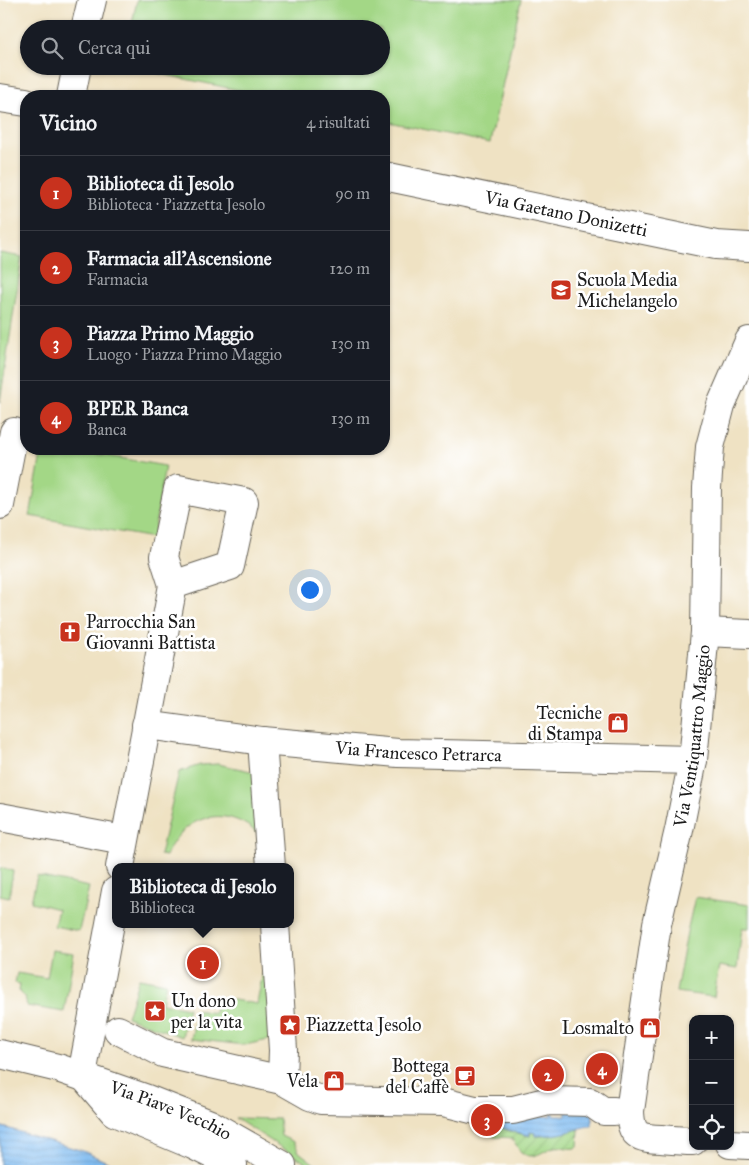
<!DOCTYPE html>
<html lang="it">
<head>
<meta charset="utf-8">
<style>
	body { margin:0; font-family:"IM FELL Great Primer",serif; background:#242831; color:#f1f3f6 }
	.controls { position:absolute; right:15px; bottom:15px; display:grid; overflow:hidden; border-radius:10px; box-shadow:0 1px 4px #0004 }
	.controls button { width:45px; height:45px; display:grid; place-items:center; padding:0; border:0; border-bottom:1px solid #363941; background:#171b24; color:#f1f3f6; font:25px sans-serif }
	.you { position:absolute; left:309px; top:589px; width:18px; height:18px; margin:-12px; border:4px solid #fff; border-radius:50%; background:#1a73e8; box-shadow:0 0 0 8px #1a73e833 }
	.badge { display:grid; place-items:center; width:32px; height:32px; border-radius:50%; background:#c8321e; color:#fff; font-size:16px; font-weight:700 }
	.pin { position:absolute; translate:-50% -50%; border:2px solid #fff; box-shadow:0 1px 5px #0006 }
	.popup { position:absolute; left:112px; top:863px; width:182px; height:65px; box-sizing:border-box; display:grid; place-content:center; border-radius:10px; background:#171b24; filter:drop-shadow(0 1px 4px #0005); font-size:16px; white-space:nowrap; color:#9ea1a6 }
	.popup b { font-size:19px; color:#f1f3f6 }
	.popup::after { content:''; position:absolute; left:50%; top:100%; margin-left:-10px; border:10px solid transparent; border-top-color:#171b24 }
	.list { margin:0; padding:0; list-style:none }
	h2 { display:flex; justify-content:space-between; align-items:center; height:65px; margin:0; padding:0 20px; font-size:21px }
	h2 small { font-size:16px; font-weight:400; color:#9ea1a6 }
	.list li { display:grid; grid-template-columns:32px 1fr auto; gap:15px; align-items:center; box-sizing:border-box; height:75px; padding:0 20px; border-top:1px solid #363941 }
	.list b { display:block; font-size:19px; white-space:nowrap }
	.list p { margin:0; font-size:16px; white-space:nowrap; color:#9ea1a6 }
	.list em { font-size:16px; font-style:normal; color:#9ea1a6 }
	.icon { flex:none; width:28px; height:28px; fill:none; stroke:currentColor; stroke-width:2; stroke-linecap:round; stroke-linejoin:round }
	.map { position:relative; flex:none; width:749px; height:1165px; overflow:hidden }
	.search { position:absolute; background:#171b24; box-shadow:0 1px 4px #0004; left:20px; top:20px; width:370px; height:55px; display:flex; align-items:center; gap:12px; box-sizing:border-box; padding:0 18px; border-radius:28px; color:#9ea1a6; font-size:19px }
	.panel { position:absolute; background:#171b24; box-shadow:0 1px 4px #0004; left:20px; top:90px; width:370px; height:365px; border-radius:20px }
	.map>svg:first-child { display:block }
	.grass { fill:#a3d786; stroke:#607a51 }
	.garden { fill:url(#garden-furrows); stroke:#607a51 }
	.water { fill:url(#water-rules); stroke:#4c6b86 }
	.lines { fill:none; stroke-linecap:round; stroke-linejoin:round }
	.minor-casing { stroke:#666156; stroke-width:30 }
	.minor { stroke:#fff; stroke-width:28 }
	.labels { text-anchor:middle; stroke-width:5; stroke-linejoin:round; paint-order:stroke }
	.street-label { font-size:18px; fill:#1c1c1c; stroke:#fff }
	.poi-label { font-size:18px; fill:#1c1c1c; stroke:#fff; text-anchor:start }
</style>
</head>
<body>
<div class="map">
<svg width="749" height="1165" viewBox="0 0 749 1165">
	<defs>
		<pattern id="garden-furrows" width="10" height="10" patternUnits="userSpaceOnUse" patternTransform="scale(1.25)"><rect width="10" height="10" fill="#a3d786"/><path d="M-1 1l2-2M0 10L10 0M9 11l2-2" fill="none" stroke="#8cb873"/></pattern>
		<pattern id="water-rules" width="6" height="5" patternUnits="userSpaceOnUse" patternTransform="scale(1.25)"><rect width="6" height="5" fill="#7dbaf0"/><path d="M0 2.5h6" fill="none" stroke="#6b9fcd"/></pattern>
	</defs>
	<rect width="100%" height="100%" fill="#fff"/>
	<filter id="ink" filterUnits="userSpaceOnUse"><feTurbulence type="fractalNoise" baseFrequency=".02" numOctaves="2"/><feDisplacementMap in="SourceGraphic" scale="10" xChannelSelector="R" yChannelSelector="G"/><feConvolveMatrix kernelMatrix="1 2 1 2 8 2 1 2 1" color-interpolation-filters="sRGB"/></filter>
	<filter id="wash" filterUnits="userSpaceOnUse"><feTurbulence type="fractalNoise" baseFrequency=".0096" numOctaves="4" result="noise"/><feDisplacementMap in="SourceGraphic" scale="20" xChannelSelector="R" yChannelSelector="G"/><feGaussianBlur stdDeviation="1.12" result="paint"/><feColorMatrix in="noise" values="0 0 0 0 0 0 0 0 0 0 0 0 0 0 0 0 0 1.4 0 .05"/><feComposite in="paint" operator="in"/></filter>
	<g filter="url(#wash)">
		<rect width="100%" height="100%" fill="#efe2c3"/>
		<g class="grass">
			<polygon points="137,0 521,0 490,143 384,121 384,96 267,96 123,66 381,66 381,29 131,29"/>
			<polygon points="0,253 22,257 0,402"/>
			<polygon points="42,449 69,449 165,466 153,538 30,516"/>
			<path d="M218,764L255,772L257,833C225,803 182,816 166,856L160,855L179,772L200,765Z"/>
			<polygon points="0,868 13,871 9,897 0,895"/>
			<polygon points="37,876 89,887 79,931 54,926 58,909 31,902"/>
			<polygon points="695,897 749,905 749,928 742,928 737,969 719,966 714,997 676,992 687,932"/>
			<polygon points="267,949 273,1039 245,1045 191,1039 197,1010 214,1013 217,997 257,1004"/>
			<polygon points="52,950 74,953 64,1012 27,1006 25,997 19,991 20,984 15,983 17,973 47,978"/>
			<polygon points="139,978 166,983 162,1003 188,1008 182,1037 127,1017"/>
			<polygon points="235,1118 279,1119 281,1136 294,1142 299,1152 316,1165 309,1165"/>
		</g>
		<path class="garden" d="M489,1122L509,1131L530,1136V1132L535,1133V1136C551,1136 564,1133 579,1129L578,1147C569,1151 562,1145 554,1147C543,1150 532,1163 520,1151C517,1147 515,1142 511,1138C498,1135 488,1144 489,1122Z"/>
		<g class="water">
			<path d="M566,1110L593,1111L592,1126C583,1126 577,1130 568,1132C557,1135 547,1136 535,1136V1133L530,1132V1136L502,1128L490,1122L551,1116V1113H554V1116H566Z"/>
			<polygon points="0,1126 83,1151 114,1165 0,1165"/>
		</g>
	</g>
	<g filter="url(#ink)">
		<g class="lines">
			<g class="minor-casing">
				<g id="minor">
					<polyline points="85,29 92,0"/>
					<polyline points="71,96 77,66"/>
					<polyline points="0,98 26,102"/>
					<path id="s1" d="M384,176L716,245L749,247"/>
					<polyline points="0,505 14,432"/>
					<polyline points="705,632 749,634"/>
					<path id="s2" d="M146,725L262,741L398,753L693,760"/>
					<polyline points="262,741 271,867"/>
					<polyline points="0,817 124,840"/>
					<polyline points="120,867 173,585 164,557 178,489 244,502 230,566 173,585"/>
					<polyline points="275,924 283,1050 282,1080"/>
					<polyline points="118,1030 163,1053 282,1080 310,1096 321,1100 443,1102 475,1110 513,1110 549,1101 590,1102 603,1111 614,1111"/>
					<path id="s3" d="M0,1054L58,1068L147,1099L210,1124L282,1165"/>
					<polyline points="82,1075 116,891"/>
					<polyline points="85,1078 114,1112 193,1145 233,1165"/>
					<path id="s4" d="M693,1141C682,1141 672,1140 661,1139C638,1138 631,1136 630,1111L657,924L679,830L693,760L705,632L707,488L710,447L721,405L749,341"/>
					<polyline points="730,1144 749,1145"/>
				</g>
			</g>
			<use href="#minor" class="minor"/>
		</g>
	</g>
	<defs>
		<g id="school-square" transform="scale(1.125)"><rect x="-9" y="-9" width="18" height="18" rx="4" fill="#c8321e" stroke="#fff"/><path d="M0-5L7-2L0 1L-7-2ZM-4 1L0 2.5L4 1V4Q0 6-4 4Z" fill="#fff"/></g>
		<g id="church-square" transform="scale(1.125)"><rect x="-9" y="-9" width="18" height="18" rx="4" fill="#c8321e" stroke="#fff"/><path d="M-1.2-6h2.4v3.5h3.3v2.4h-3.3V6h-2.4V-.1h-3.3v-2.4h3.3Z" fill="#fff"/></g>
		<g id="shop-square" transform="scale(1.125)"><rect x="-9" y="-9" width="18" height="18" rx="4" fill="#c8321e" stroke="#fff"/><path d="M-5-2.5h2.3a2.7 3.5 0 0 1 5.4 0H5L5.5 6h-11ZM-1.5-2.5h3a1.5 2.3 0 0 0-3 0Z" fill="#fff"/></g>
		<g id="sight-square" transform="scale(1.125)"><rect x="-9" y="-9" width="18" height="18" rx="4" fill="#c8321e" stroke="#fff"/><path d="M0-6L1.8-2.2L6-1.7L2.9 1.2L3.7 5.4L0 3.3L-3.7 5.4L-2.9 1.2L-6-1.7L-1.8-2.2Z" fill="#fff"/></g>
		<g id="cafe-square" transform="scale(1.125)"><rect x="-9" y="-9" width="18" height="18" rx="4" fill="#c8321e" stroke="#fff"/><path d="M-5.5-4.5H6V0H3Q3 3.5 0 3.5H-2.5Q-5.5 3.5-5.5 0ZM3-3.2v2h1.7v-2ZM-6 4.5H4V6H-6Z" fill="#fff"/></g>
	</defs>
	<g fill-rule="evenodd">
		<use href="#school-square" x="561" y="290"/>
		<use href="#church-square" x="70" y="632"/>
		<use href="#shop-square" x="618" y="723"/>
		<use href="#sight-square" x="155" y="1011"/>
		<use href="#sight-square" x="290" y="1025"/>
		<use href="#shop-square" x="650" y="1028"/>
		<use href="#cafe-square" x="465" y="1076"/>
		<use href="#shop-square" x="334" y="1081"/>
	</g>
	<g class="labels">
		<g class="street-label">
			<text dy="6" stroke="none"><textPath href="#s1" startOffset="186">Via Gaetano Donizetti</textPath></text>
			<text dy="6" stroke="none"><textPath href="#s4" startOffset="462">Via Ventiquattro Maggio</textPath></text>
			<text dy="6" stroke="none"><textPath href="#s2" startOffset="274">Via Francesco Petrarca</textPath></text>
			<text dy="6" stroke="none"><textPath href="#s3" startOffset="180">Via Piave Vecchio</textPath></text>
		</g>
		<g class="poi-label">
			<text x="577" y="286">Scuola Media<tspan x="577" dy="21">Michelangelo</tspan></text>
			<text x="86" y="628">Parrocchia San<tspan x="86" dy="21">Giovanni Battista</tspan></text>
			<text x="602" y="719" text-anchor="end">Tecniche<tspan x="602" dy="21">di Stampa</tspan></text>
			<text x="171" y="1007">Un dono<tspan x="171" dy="21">per la vita</tspan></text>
			<text x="306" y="1031">Piazzetta Jesolo</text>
			<text x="634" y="1034" text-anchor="end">Losmalto</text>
			<text x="449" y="1072" text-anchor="end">Bottega<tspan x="449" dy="21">del Caffè</tspan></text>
			<text x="318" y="1087" text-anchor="end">Vela</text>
		</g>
	</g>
</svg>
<div class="controls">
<button>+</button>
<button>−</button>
<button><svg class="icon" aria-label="locate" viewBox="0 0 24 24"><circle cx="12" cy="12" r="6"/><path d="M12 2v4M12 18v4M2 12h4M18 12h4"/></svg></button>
</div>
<div class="you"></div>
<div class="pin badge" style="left:203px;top:963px">1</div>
<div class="popup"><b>Biblioteca di Jesolo</b>Biblioteca</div>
<div class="pin badge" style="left:548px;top:1075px">2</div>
<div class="pin badge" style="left:487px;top:1120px">3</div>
<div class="pin badge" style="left:602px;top:1069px">4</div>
<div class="search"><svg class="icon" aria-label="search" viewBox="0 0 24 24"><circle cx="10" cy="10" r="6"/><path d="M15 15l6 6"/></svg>Cerca qui</div>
<section class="panel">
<h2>Vicino<small>4 risultati</small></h2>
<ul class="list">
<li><span class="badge">1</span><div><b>Biblioteca di Jesolo</b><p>Biblioteca · Piazzetta Jesolo</p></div><em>90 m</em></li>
<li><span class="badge">2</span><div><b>Farmacia all'Ascensione</b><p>Farmacia</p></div><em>120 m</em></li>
<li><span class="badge">3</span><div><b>Piazza Primo Maggio</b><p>Luogo · Piazza Primo Maggio</p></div><em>130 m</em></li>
<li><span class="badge">4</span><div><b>BPER Banca</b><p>Banca</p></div><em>130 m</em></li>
</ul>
</section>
</div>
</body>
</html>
